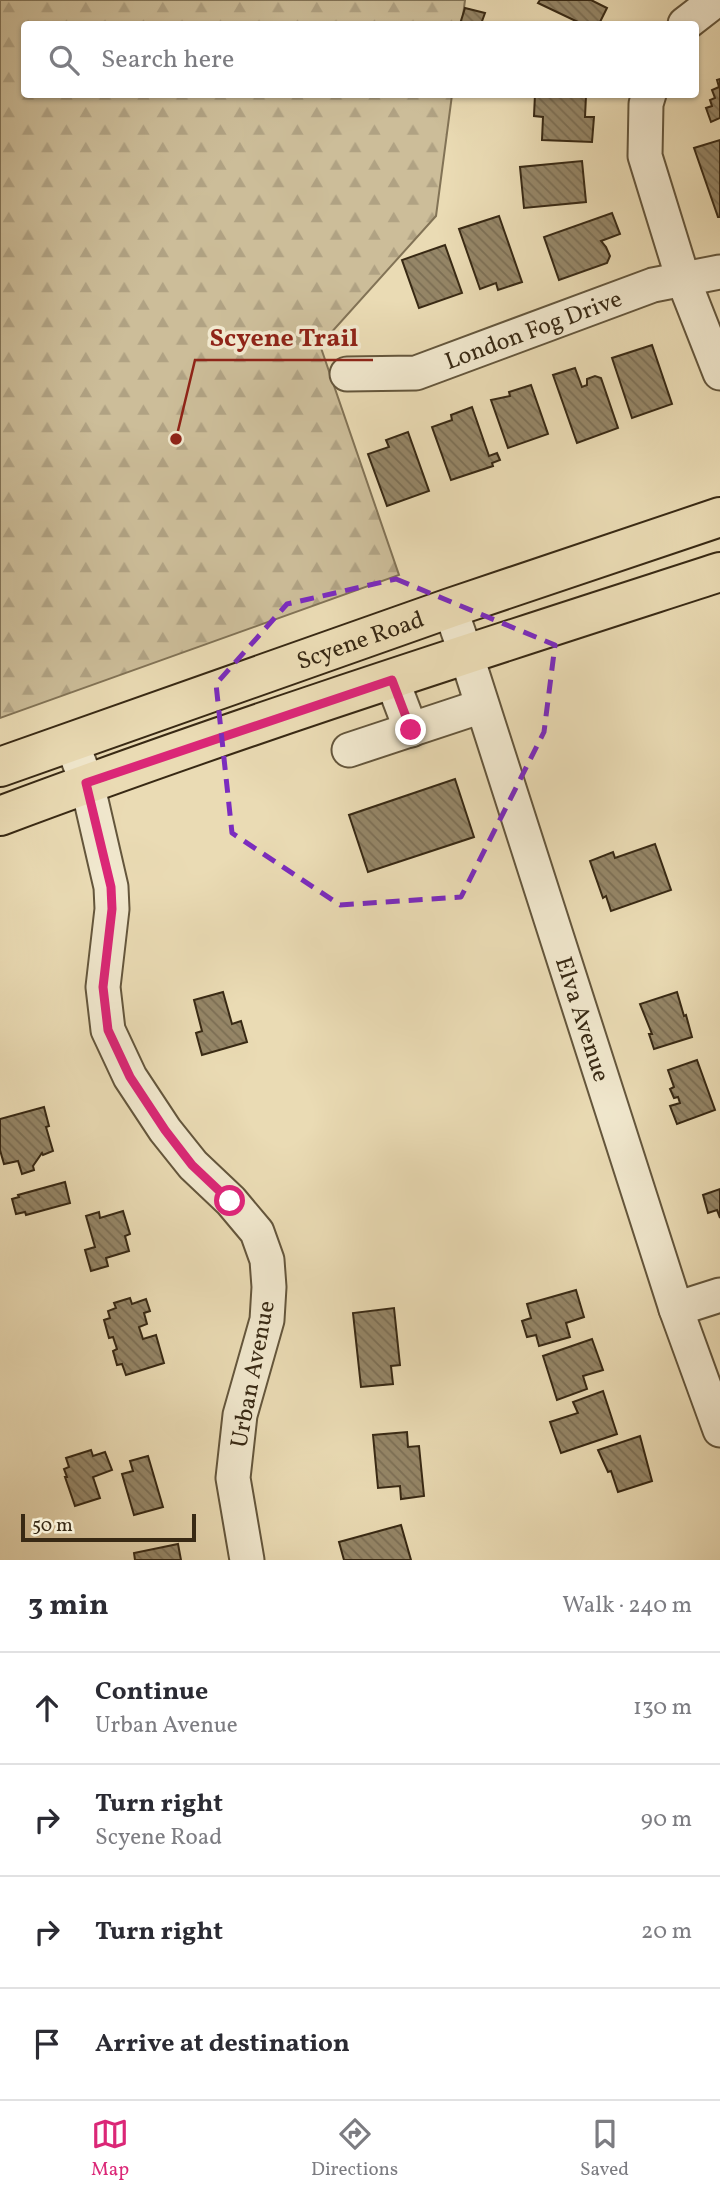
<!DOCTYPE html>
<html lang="en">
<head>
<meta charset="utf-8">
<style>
	body { margin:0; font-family:Vollkorn,serif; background:#f7f7f7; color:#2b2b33 }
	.scale { position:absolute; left:21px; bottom:18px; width:175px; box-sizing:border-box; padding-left:7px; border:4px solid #382914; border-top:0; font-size:19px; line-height:24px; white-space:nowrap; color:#382914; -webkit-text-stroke:5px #f1e8ce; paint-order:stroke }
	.stop { position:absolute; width:21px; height:21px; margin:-16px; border:5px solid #db2777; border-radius:50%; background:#fff }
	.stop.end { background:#db2777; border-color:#fff; box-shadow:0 2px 7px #0008 }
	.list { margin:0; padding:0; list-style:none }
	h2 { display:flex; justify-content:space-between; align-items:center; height:91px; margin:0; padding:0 28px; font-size:30px }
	h2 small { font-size:23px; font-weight:400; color:#7c7c81 }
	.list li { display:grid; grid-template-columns:46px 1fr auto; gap:21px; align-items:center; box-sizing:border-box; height:112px; padding:0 28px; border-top:2px solid #e1e1e2 }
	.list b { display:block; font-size:26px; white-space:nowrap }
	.list p { margin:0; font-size:23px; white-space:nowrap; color:#7c7c81 }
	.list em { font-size:23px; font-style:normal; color:#7c7c81 }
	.icon { flex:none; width:38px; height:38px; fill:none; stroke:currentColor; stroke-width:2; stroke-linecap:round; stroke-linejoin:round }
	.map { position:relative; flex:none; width:720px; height:1560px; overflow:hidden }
	.search { position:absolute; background:#fff; box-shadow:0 2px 5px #0004; left:21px; right:21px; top:21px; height:77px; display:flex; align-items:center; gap:18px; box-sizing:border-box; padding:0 24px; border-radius:7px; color:#7c7c81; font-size:26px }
	.sheet { height:539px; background:#fff }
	nav { display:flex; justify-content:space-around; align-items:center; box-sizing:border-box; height:98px; border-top:2px solid #e1e1e2; background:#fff; font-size:19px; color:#7c7c81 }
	nav a { display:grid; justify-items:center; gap:4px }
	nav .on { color:#db2777 }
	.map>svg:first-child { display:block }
	.forest { fill:url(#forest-firs); stroke:#827356; stroke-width:2 }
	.building { fill:url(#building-back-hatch); stroke:#382914; stroke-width:2 }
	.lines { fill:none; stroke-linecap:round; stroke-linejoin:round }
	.minor-casing { stroke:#64563c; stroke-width:37 }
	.major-casing { stroke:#382914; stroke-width:42 }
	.minor { stroke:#f1e8ce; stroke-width:33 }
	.major { stroke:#eadbb4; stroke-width:38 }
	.route { stroke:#db2777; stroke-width:9 }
	.marked { fill:none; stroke:#7b2cbf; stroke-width:5; stroke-dasharray:14 9; stroke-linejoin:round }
	.labels { text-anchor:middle; stroke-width:7; stroke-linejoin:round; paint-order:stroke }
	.street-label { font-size:24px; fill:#382914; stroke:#f1e8ce }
	.leader { fill:none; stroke:#8f2418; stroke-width:2.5 }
	.callout-dot { fill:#8f2418; stroke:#f1e8ce; stroke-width:2.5 }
	.callout-label { font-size:26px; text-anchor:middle; font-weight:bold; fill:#8f2418; stroke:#f1e8ce; stroke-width:7; stroke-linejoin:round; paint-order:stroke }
</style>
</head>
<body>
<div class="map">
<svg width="720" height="1560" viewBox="0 0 720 1560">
	<defs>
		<pattern id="forest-firs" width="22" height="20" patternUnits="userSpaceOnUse" patternTransform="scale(1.75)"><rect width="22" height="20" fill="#ccbd99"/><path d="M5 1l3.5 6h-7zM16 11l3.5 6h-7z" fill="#b0a283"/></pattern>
		<pattern id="building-back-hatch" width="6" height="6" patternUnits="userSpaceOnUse" patternTransform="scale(1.75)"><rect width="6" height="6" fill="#958667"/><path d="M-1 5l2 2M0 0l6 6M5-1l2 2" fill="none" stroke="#7b6e54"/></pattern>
	</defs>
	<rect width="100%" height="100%" fill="#eadbb4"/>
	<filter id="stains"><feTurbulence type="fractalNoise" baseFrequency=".00286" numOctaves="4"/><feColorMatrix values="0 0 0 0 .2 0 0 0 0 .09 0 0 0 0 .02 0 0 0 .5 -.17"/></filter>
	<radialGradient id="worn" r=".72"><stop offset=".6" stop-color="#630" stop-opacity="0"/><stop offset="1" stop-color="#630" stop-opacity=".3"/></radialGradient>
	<polygon class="forest" points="0,0 465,0 462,24 24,24 24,94 452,95 436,216 320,345 399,575 0,718"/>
	<g class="building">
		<polygon points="540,0 591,0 607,8 599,24 582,24 538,3"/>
		<polygon points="465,8 485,13 481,24 460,24"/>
		<polygon points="720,79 720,118 711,122 706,108 712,106 710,100 715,98 712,90 719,87 717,80"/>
		<polygon points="535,94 586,96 585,117 594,117 592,142 542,140 543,117 534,116"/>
		<polygon points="720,140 720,217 718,217 694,148"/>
		<polygon points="582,161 586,202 524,208 520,167"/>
		<polygon points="612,213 620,234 601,241 606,247 610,256 607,263 559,280 544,237"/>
		<polygon points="499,216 522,282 498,290 496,283 480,289 459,229"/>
		<polygon points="445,245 462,293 419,308 402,260"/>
		<polygon points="652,345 672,404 632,418 612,358"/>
		<polygon points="575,368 582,387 587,385 587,379 595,376 601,378 618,428 577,443 553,375"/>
		<polygon points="531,385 548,434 508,448 491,400 510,396 509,392"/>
		<polygon points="472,407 489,456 497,453 500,460 492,463 493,466 451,480 432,427 452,420 451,415"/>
		<polygon points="408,432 429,491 387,506 368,454 389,447 386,440"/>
		<polygon points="455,779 474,837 368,872 349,815"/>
		<polygon points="655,844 671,890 611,911 606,896 603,898 590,861 613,852 615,858"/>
		<polygon points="223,992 232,1024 241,1021 247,1042 202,1055 196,1033 202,1031 194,1000"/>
		<polygon points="677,992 684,1016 686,1015 692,1037 654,1049 649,1034 652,1034 640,1004"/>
		<polygon points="697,1060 715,1110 677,1124 670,1106 680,1103 678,1097 674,1098 670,1089 674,1087 668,1070"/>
		<polygon points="44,1107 49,1126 46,1127 53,1151 43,1155 42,1153 33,1166 34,1170 22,1174 18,1161 4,1164 0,1150 0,1119"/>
		<polygon points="65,1182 70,1203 26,1215 25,1212 16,1214 12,1199 19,1197 18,1195"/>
		<polygon points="720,1189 720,1218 717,1210 708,1213 703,1195"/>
		<polygon points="123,1211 130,1234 125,1236 129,1251 106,1258 108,1266 91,1271 85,1250 95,1247 86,1216 99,1212 100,1218"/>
		<polygon points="576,1290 584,1317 566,1323 570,1337 539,1346 536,1335 527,1337 522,1321 531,1318 527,1304"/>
		<polygon points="130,1298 132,1304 146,1299 150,1311 144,1313 147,1324 139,1327 143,1339 156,1335 164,1363 126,1375 122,1364 117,1365 113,1351 117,1349 113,1337 109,1338 104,1320 110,1318 108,1311 116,1308 114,1303"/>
		<polygon points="394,1308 400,1365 391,1366 393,1384 361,1387 353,1313"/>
		<polygon points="592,1339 603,1370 583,1376 587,1389 557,1400 543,1356"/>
		<polygon points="603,1391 617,1434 561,1453 550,1422 578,1413 573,1402"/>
		<polygon points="407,1432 408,1447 419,1446 424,1496 401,1499 400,1486 378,1488 373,1435"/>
		<polygon points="640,1436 652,1481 618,1492 611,1471 608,1472 598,1450"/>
		<polygon points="91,1450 93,1456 105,1452 112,1470 93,1477 100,1498 75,1506 65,1477 67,1477 64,1469 69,1467 66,1458"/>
		<polygon points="148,1456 163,1507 134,1515 122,1474 133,1471 130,1461"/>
		<polygon points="401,1525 411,1560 344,1560 339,1542"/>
		<polygon points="178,1544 181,1560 135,1560 134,1553"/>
	</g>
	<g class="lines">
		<g class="minor-casing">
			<g id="minor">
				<polyline points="685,24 716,0"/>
				<polyline points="649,94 646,104 645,156 683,279 720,373"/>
				<path id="s1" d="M347,374L416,373L653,285L720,272"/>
				<path id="s2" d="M450,608L466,654L676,1309L720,1430"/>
				<polyline points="392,680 411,730"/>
				<polyline points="71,741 87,783 111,887 112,909 103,987 108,1030 130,1077 165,1130 193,1165 231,1201 257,1232 267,1260 269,1287 267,1320 240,1415 233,1478 247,1560"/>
				<polyline points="349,750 482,706"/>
				<polyline points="676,1309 720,1295"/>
			</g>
		</g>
		<g class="major-casing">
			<g id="major">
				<path id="s3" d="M0,767L450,608L720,517"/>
				<path d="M0,816C237,727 479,650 720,572"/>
			</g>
		</g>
		<use href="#minor" class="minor"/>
		<use href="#major" class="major"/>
	</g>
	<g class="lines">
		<polyline class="route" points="230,1201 192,1165 165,1130 130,1077 108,1030 103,987 112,909 111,887 86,783 392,680 411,730"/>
	</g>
	<path class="marked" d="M396,579L555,645L544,732L461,897L340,905L232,833L216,684L287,604Z"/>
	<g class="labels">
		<g class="street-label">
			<text dy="8" stroke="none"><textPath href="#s1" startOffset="194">London Fog Drive</textPath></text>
			<text dy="8" stroke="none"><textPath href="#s3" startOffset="382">Scyene Road</textPath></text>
			<text dy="8" stroke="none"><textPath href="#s2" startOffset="432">Elva Avenue</textPath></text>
			<text transform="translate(252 1374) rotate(-79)" y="8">Urban Avenue</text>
		</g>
	</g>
	<path class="leader" d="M176 439L195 360H373"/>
	<circle class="callout-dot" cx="176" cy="439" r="7"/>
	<g class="callout-label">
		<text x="284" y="346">Scyene Trail</text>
	</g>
	<rect width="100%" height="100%" filter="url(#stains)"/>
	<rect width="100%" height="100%" fill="url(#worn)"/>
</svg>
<div class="scale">50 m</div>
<div class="stop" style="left:230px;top:1201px"></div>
<div class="stop end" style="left:411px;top:730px"></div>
<div class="search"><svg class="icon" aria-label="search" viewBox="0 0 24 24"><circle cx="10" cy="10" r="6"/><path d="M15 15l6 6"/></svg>Search here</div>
</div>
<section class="sheet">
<h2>3 min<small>Walk · 240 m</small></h2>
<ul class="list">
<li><svg class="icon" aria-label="ahead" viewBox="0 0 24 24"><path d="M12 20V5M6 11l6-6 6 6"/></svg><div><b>Continue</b><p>Urban Avenue</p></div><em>130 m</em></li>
<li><svg class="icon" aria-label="right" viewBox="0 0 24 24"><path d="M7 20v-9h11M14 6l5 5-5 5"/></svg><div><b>Turn right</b><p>Scyene Road</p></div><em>90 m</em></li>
<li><svg class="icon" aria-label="right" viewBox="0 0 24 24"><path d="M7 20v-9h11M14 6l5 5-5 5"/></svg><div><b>Turn right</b></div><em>20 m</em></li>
<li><svg class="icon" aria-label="arrive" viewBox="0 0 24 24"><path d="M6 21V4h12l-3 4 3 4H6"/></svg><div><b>Arrive at destination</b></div></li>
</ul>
</section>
<nav>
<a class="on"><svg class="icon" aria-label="map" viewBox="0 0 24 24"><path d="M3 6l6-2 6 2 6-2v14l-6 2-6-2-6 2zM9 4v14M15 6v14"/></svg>Map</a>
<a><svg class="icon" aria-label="directions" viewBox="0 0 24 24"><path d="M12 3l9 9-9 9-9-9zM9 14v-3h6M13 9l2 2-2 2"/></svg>Directions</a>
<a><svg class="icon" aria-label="saved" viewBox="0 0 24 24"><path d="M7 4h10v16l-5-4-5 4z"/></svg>Saved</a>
</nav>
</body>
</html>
